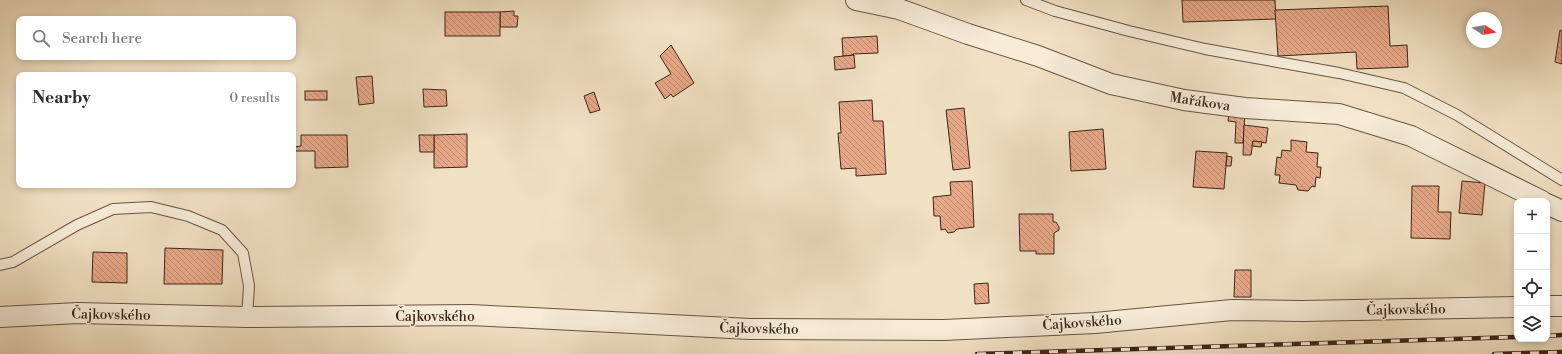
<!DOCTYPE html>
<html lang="en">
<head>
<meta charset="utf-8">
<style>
	body { margin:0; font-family:"Libre Bodoni",serif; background:#f7f7f7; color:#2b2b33 }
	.controls { position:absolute; right:12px; bottom:12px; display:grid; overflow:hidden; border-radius:8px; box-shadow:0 2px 6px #0003 }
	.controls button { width:36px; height:36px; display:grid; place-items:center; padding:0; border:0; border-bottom:1px solid #e1e1e2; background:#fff; color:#2b2b33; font:20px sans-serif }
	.compass { position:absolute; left:1466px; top:12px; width:36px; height:36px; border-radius:50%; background:#fff; box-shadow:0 2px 6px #0003; rotate:101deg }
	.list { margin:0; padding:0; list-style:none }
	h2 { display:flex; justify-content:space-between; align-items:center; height:52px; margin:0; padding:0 16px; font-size:17px }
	h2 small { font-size:13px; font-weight:400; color:#7c7c81 }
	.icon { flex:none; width:22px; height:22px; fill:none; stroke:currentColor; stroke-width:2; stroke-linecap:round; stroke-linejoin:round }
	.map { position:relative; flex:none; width:1562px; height:354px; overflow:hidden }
	.search { position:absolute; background:#fff; box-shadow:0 2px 6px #0003; left:16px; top:16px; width:280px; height:44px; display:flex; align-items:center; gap:10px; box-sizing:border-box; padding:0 14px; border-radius:8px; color:#7c7c81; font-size:15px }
	.panel { position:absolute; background:#fff; box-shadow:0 2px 6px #0003; left:16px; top:72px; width:280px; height:116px; border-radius:8px }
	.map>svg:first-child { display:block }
	.building { fill:url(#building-back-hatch); stroke:#3c241a }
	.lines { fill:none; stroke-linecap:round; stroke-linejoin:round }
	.service-casing { stroke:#695344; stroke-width:12 }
	.minor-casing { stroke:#695344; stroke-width:22 }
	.service { stroke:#f6ecd8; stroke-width:10 }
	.minor { stroke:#f6ecd8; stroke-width:20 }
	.rail-casing { stroke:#3c241a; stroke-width:4.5 }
	.rail { stroke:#f6ecd8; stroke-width:3; stroke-dasharray:9; stroke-linecap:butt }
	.labels { text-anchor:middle; stroke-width:3; stroke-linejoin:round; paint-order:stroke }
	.street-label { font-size:14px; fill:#3c241a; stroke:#f6ecd8 }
</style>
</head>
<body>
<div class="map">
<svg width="1562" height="354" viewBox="0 0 1562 354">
	<defs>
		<pattern id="building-back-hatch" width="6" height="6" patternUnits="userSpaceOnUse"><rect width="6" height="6" fill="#e8a988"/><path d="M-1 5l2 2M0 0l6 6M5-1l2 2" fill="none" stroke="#bd896e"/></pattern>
	</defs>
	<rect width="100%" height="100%" fill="#f1e1c3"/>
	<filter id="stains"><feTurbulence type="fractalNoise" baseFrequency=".005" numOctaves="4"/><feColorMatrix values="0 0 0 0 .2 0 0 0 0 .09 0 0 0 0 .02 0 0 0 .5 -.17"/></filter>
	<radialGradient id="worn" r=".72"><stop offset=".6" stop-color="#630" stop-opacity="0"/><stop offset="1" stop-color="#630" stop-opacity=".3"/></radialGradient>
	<g class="building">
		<polygon points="1182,0 1275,0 1276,19 1183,22"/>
		<polygon points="1388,6 1390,46 1407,45 1408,67 1357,69 1356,52 1278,56 1275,10"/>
		<polygon points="514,11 514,16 518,16 517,27 500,27 500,12"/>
		<rect x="445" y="12" width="55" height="24"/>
		<polygon points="1560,30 1562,31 1562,64 1555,62"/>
		<polygon points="877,36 878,53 853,54 854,55 843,56 842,38"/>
		<polygon points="671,45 694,83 673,97 671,94 665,99 655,83 671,74 660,56"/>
		<polygon points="854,55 855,68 835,70 834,57"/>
		<polygon points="372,76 374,103 359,105 356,77"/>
		<polygon points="423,89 446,90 447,106 424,107"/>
		<rect x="305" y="91" width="22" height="9"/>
		<polygon points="594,92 600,110 590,113 584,96"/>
		<polygon points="872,100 873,121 883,121 886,174 856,176 856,168 841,169 838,133 841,133 839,102"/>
		<polygon points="964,108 970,168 953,170 946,110"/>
		<polygon points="1229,113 1245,115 1243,143 1235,143 1236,122 1228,121"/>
		<polygon points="1244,125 1268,128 1266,143 1253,141 1251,155 1243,155"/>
		<polygon points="1103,129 1106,169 1071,171 1069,132"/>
		<polygon points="467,134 467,167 434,168 434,135"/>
		<polygon points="301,135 347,135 348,167 315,168 315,151 294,151 294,147 301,146"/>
		<polygon points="419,135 434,135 434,152 420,152"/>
		<polygon points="1291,140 1307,142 1306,152 1318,153 1317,167 1321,167 1320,178 1316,177 1315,187 1312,186 1308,191 1298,190 1296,185 1279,183 1280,175 1275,175 1277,157 1281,158 1282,150 1291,151"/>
		<polygon points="1253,141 1262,142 1261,147 1252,146"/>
		<polygon points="1196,151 1227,153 1224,189 1193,187"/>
		<polygon points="1227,156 1232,157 1231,166 1226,166"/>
		<polygon points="972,181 974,227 957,229 954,232 948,233 945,229 941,230 940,216 934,216 933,197 951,195 950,182"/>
		<polygon points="1462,181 1485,183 1482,215 1459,213"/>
		<polygon points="1412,186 1439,186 1438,212 1451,212 1450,239 1411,238"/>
		<polygon points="1019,214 1053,214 1053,222 1056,222 1059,227 1059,230 1054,233 1054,254 1036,254 1036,251 1020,251"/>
		<polygon points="165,248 223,250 222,284 164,284"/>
		<polygon points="93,252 127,253 127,283 92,282"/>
		<polygon points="1235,270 1251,270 1251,297 1234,297"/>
		<polygon points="988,283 989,303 975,304 974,284"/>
	</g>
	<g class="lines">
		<g class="service-casing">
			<g id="service">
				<polyline points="1026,0 1055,11 1129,31 1205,49 1339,73 1404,88 1457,115 1562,180"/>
				<polyline points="0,265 13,262 77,225 113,209 151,207 188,216 222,230 243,253 249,286 247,317"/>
			</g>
		</g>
		<g class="minor-casing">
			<g id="minor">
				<polyline points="856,0 899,9 968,34 1038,56 1111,84 1184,100 1245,108 1339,114 1411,136 1542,201"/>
				<polyline points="1547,204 1562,211"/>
				<polyline points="1547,306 1562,306"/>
				<polyline points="0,317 78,313 247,317 471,315 750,329 944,330 1095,323 1232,310 1302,311 1517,307"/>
			</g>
		</g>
		<use href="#service" class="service"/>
		<use href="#minor" class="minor"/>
		<g class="rail-casing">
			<g id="rail">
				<polyline points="1547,336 1562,335"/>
				<polyline points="977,354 1517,337"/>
				<polyline points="1494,354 1562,352"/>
			</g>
		</g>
		<use href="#rail" class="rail"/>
	</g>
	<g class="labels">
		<g class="street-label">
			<text transform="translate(1200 101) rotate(9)" y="5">Mařákova</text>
			<text transform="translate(1406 309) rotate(-1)" y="5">Čajkovského</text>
			<text transform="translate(111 314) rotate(1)" y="5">Čajkovského</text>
			<text x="435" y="321">Čajkovského</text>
			<text transform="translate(1082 322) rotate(-4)" y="5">Čajkovského</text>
			<text transform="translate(759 328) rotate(1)" y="5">Čajkovského</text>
		</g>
	</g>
	<rect width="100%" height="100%" filter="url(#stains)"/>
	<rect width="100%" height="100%" fill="url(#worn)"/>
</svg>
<div class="controls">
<button>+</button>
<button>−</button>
<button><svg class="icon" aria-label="locate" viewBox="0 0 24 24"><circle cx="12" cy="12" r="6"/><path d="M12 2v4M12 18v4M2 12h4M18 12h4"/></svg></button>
<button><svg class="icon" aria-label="layers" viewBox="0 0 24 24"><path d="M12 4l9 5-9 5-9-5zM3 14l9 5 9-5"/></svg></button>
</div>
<svg class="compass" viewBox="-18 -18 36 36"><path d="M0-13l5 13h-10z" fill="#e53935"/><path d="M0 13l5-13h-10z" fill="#7c7c81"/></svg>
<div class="search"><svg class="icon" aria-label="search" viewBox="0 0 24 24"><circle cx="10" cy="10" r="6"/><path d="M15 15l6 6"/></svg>Search here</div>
<section class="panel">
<h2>Nearby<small>0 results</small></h2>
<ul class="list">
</ul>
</section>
</div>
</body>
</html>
